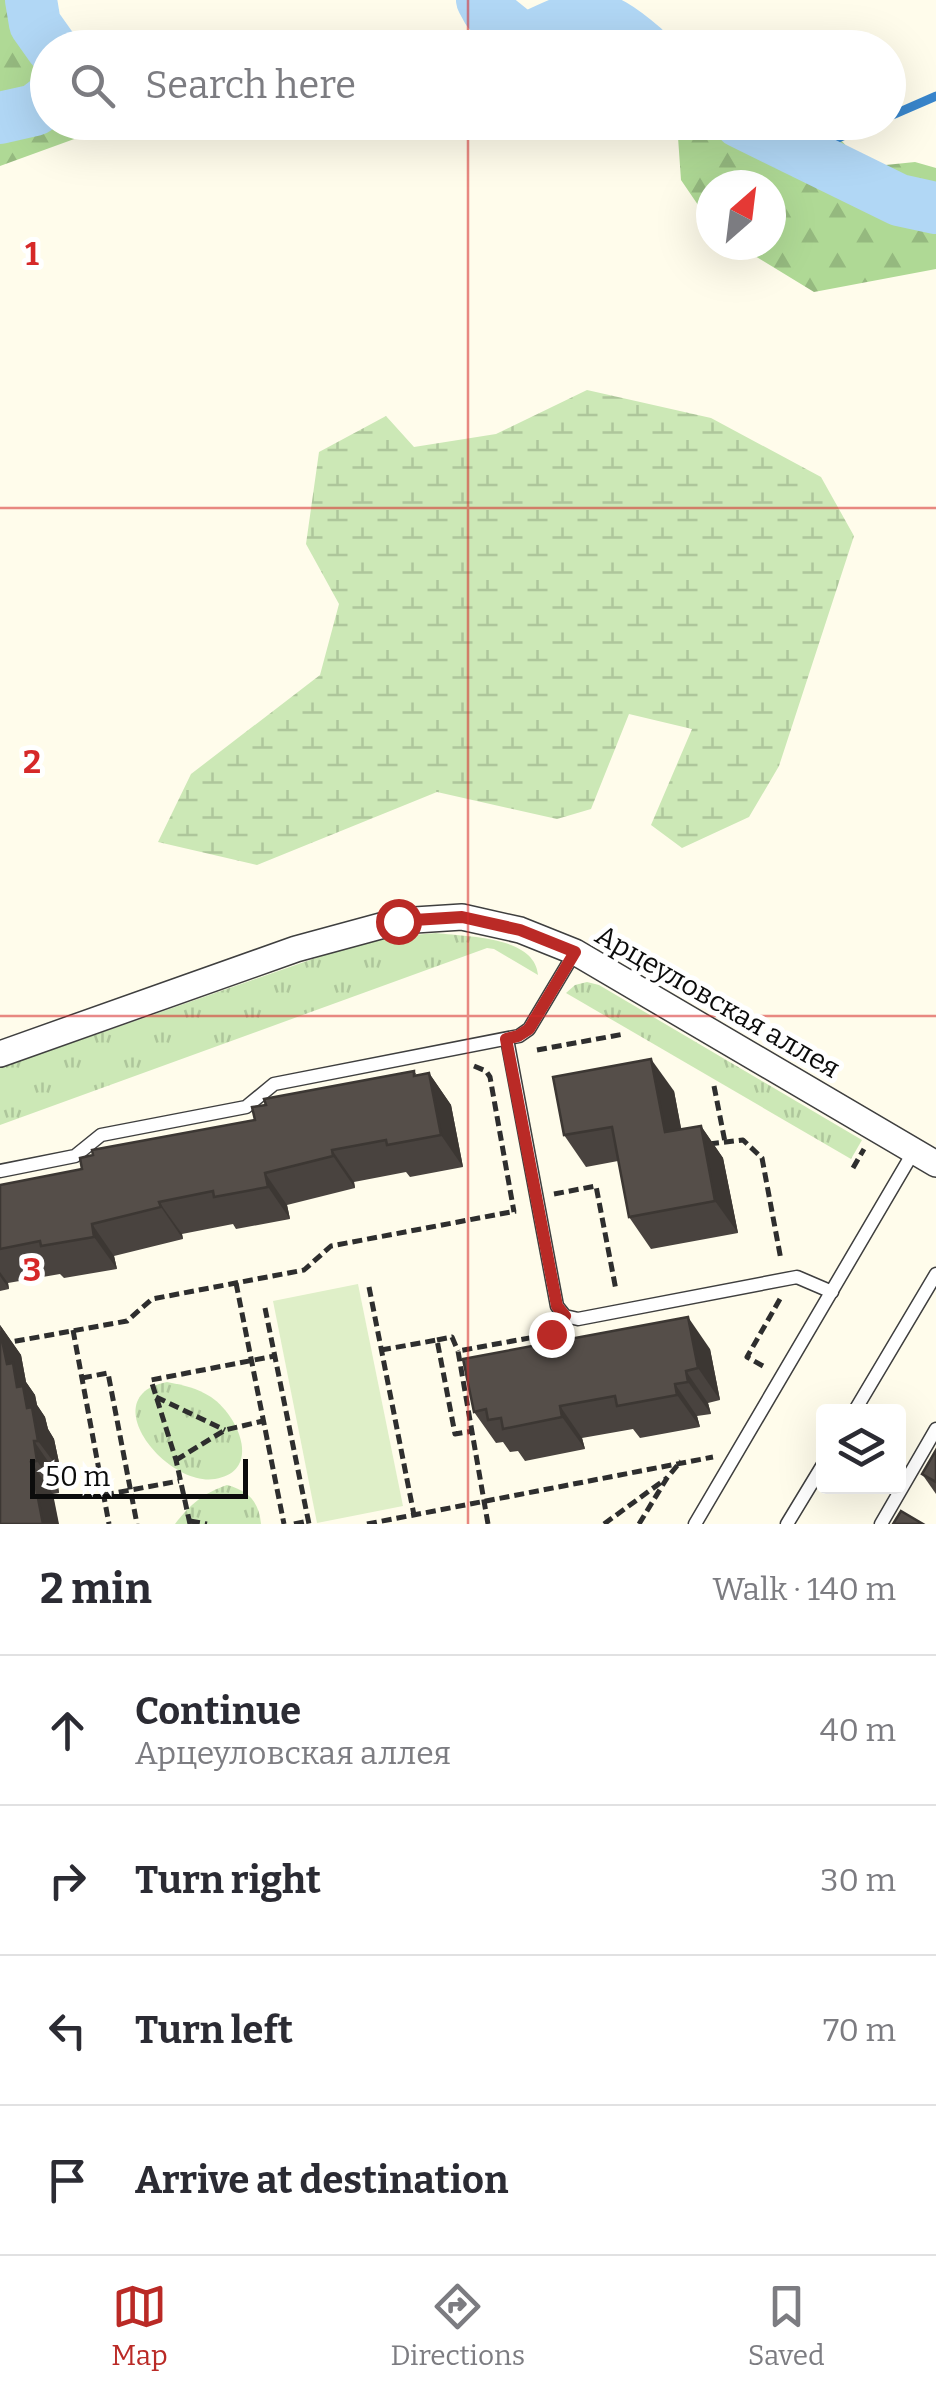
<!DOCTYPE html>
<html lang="en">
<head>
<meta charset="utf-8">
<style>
	body { margin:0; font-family:Bitter,serif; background:#f2f2f3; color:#2b2b33 }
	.controls { position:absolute; right:30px; bottom:30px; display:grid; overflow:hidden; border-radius:10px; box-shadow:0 10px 40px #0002 }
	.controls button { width:90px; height:90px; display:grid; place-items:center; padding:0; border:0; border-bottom:2px solid #e1e1e2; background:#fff; color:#2b2b33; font:50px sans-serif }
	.compass { position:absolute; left:696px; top:170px; width:90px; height:90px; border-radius:50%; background:#fff; box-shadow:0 10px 40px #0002; rotate:28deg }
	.scale { position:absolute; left:30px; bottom:25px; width:218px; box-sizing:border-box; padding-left:10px; border:5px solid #0c0c0c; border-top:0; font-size:28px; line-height:35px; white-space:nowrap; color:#0c0c0c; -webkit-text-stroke:8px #fff; paint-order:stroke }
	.stop { position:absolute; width:30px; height:30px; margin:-22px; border:8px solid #ba2a26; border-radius:50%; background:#fff }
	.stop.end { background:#ba2a26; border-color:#fff; box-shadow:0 2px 10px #0008 }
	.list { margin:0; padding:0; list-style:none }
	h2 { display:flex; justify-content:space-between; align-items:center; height:130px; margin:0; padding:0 40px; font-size:42px }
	h2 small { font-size:32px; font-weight:400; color:#7c7c81 }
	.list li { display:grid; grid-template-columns:65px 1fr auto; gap:30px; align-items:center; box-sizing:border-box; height:150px; padding:0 40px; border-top:2px solid #e1e1e2 }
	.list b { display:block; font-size:38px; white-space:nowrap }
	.list p { margin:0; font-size:32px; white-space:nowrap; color:#7c7c81 }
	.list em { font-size:32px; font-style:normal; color:#7c7c81 }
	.icon { flex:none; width:55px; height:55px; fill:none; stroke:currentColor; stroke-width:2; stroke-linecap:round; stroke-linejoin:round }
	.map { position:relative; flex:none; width:936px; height:1524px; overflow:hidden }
	.search { position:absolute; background:#fff; box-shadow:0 10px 40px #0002; left:30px; right:30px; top:30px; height:110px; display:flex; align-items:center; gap:25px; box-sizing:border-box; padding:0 35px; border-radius:55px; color:#7c7c81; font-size:38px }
	.sheet { height:730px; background:#fff }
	nav { display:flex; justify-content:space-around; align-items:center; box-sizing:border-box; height:140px; border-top:2px solid #e1e1e2; background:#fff; font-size:28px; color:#7c7c81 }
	nav a { display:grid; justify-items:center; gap:5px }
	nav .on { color:#ba2a26 }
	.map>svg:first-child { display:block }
	.grass { fill:url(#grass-tufts) }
	.forest { fill:url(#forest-firs) }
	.wetland { fill:url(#wetland-marsh) }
	.pitch { fill:#dfefc8 }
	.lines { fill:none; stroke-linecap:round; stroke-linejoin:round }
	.stream { stroke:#3986cc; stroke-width:9 }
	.river { stroke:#b1d7f5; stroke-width:52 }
	.service-casing { stroke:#3f3f3f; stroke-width:15 }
	.minor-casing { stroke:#3f3f3f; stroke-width:28 }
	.path { stroke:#2e2e2e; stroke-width:5; stroke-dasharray:10 5; stroke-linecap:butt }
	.service { stroke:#fff; stroke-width:12 }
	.minor { stroke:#fff; stroke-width:25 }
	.wall { fill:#49433f }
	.shaded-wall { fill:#3c3733 }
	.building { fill:#554e49; stroke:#3c3733; stroke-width:2.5 }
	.route { stroke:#ba2a26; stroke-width:12 }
	.grid { fill:none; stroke:#d62828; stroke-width:2.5; stroke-opacity:0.55 }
	.labels { text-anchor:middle; stroke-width:10; stroke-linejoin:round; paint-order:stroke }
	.street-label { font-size:28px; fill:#0c0c0c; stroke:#fff }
	.grid-label { font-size:32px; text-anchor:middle; font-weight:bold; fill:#d62828; stroke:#fff; stroke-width:10; stroke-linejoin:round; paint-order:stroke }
</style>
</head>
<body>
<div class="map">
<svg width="936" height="1524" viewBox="0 0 936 1524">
	<defs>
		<pattern id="grass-tufts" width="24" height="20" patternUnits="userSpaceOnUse" patternTransform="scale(2.5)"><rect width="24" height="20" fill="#cce8b6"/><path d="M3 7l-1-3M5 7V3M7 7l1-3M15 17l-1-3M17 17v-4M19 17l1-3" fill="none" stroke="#aec69b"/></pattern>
		<pattern id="forest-firs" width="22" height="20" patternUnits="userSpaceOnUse" patternTransform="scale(2.5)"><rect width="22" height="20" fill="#afd995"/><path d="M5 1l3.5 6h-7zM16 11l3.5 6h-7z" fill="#95b97f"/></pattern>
		<pattern id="wetland-marsh" width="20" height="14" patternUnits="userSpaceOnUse" patternTransform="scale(2.5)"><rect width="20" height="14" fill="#cce8b6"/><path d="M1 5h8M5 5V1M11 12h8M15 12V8" fill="none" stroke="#aec69b"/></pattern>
	</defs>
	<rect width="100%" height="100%" fill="#fffceb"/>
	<g class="grass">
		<path d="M436,933C467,937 535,936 538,975L494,949L487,948L0,1125V1068L356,944L392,937Z"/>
		<polygon points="587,982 599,985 862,1140 851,1159 566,993 575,985"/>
		<path d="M167,1382C183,1385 197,1388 211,1397C238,1415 263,1471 215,1479C166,1487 93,1396 167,1382Z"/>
		<path d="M227,1485C249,1491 259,1502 261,1524H175C190,1504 204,1493 227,1485Z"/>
	</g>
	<g class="forest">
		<polygon points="0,0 49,0 43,27 52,47 48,48 48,122 74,123 77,138 0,166"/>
		<polygon points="677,123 825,123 866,167 915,162 936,168 936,269 814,292 737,245 771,245 771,185 711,185 711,224 681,180"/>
	</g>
	<polygon class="wetland" points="587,390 711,418 821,477 854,536 779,766 749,817 682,848 651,825 692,729 629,714 591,809 557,819 437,792 257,865 158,842 191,774 320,675 339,604 306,544 319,452 386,416 414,447 496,434"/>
	<polygon class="pitch" points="358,1284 403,1506 317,1523 273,1301"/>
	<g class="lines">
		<g class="stream">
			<polyline points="888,117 936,96"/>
			<polyline points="802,154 875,122"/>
		</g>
		<g class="river">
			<polyline points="31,0 35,24 52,48"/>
			<path d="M482,0L488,11L524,40C582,13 592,3 644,48"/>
			<polyline points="0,118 35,110 48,100"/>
			<polyline points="740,122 899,200 936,208"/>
		</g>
		<g class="service-casing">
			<g id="service">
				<polyline points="507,1039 557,1306 565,1316 578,1319 797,1277 832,1292"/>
				<polyline points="0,1171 75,1156 101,1135 246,1107 274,1084 519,1036 529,1029 575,952"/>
				<polyline points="854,1412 936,1274"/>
				<polyline points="695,1524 914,1151"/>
				<polyline points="787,1524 824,1463"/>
				<polyline points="881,1524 936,1429"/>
			</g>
		</g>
		<g class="minor-casing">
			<polyline id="minor" points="0,1054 296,949 399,921 462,917 520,930 575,952 936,1164"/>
		</g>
		<g class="path">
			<polyline points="537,1050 624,1034"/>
			<polyline points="474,1066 486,1071 490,1077 514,1212"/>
			<polyline points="714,1086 725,1142"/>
			<polyline points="709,1144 743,1140 762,1158 781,1260"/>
			<polyline points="853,1168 864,1149"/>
			<polyline points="554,1194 596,1186 616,1290"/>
			<polyline points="236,1283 284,1524"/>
			<polyline points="369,1287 414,1515"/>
			<polyline points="265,1308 309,1524"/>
			<polyline points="73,1330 109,1524"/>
			<polyline points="437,1340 452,1337 458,1351"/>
			<polyline points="0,1344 127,1321 152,1299 304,1270 331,1246 516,1211"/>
			<polyline points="381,1350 437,1340 455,1434 473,1431"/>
			<polyline points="763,1366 747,1357 780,1299"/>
			<polyline points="82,1378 108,1373 137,1524"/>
			<polyline points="156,1397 225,1430"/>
			<polyline points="176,1460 225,1430 263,1421"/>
			<polyline points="104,1495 179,1481"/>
			<polyline points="190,1521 207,1524"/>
			<polyline points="190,1524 176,1460 151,1380 275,1356"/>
			<polyline points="294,1524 308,1521"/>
			<polyline points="367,1524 713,1457"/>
			<polyline points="488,1524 458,1351 551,1334 554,1330"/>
			<polyline points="604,1524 667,1478"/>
			<polyline points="639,1524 667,1478 681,1461"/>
		</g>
		<use href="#service" class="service"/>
		<use href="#minor" class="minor"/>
	</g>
	<g class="wall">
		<polygon points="429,1073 451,1105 463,1167 410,1177 406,1172 354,1182 355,1188 287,1205 290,1219 236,1229 233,1224 182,1234 183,1239 114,1256 117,1269 64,1278 60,1274 8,1283 9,1289 0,1291 0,1185 82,1169 255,1120"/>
		<polygon points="674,1091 681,1129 701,1126 723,1158 738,1233 651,1249 629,1217 618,1161 586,1167 564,1135"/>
		<polygon points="0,1325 21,1355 26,1382 35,1395 37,1405 45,1417 48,1429 54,1439 61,1472 56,1473 59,1493 53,1494 0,1524"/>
		<polygon points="710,1349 720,1400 708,1403 711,1414 697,1416 700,1427 640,1438 633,1429 582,1438 585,1449 525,1461 518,1451 510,1452 503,1442 496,1443 474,1412"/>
		<polygon points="936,1450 936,1494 922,1474"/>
	</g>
	<g class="shaded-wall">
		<polygon points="651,1059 674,1091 688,1164 665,1132"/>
		<polygon points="414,1071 434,1100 429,1073 451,1105 463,1167 441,1135"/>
		<polygon points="701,1126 723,1158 738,1233 715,1201"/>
		<polygon points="332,1150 354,1182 355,1188 333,1156"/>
		<polygon points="265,1173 287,1205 290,1219 268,1187"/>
		<polygon points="159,1202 182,1234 183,1239 161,1207"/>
		<polygon points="92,1224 114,1256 117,1269 94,1237"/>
		<polygon points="0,1272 8,1283 9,1289 0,1276"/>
		<polygon points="688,1317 710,1349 720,1400 698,1368"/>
		<polygon points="0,1325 21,1355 26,1382 35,1395 37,1405 45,1417 48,1429 54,1439 61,1472 38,1441 7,1364"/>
		<polygon points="686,1371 708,1403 711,1414 688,1382"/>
		<polygon points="675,1384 697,1416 700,1427 677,1395"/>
		<polygon points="560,1406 582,1438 585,1449 562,1417"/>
		<polygon points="34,1441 56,1473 59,1493 37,1461"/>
		<polygon points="31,1462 53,1494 59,1524 43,1524"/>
	</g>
	<g class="building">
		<polygon points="651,1059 665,1132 701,1126 715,1201 629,1217 612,1127 564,1135 553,1077"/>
		<polygon points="414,1071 414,1076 429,1073 441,1135 387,1145 386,1140 332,1150 333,1156 265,1173 268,1187 214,1197 213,1191 159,1202 161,1207 92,1224 94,1237 41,1246 40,1241 0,1249 0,1185 82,1169 80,1158 93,1155 92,1150 255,1120 252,1107 266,1105 264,1099"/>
		<polygon points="688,1317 698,1368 686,1371 688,1382 675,1384 677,1395 617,1406 615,1396 560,1406 562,1417 503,1429 501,1418 488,1420 486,1409 474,1412 463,1359"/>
		<polygon points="0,1331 7,1364 13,1363 17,1387 23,1386 27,1408 32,1407 38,1441 34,1441 37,1461 31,1462 43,1524 0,1524"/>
		<polygon points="936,1450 936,1482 922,1474"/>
		<polygon points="901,1511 923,1524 893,1524"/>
	</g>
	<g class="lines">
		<polyline class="route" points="398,921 462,917 520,930 575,952 529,1029 518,1036 506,1039 557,1306 565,1316 551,1334"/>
	</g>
	<path class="grid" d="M468,0V48M468,122V1524M0,508H936M0,1016H936"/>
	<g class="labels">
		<g class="street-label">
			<text transform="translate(718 1001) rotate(30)" y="10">Арцеуловская аллея</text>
		</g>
	</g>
	<g class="grid-label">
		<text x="32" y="265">1</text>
		<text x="32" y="773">2</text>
		<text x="32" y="1281">3</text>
	</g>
</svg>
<div class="controls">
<button><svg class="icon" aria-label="layers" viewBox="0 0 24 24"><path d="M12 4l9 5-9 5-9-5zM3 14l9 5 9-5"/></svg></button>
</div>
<svg class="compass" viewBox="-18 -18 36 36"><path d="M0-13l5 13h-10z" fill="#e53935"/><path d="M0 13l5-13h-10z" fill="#7c7c81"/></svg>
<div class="scale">50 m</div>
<div class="stop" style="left:398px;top:921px"></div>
<div class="stop end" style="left:551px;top:1334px"></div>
<div class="search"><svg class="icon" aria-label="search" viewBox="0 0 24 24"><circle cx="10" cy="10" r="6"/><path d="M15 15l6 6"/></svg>Search here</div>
</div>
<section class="sheet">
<h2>2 min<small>Walk · 140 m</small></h2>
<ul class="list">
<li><svg class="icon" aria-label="ahead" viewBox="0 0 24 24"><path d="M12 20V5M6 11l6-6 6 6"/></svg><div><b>Continue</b><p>Арцеуловская аллея</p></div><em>40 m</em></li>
<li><svg class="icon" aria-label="right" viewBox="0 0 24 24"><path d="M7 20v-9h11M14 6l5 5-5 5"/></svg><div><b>Turn right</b></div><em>30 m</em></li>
<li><svg class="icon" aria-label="left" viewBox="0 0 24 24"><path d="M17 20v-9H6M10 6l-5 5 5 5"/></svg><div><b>Turn left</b></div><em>70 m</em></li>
<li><svg class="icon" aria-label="arrive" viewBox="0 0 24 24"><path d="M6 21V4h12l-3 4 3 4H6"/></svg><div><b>Arrive at destination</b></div></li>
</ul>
</section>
<nav>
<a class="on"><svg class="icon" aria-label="map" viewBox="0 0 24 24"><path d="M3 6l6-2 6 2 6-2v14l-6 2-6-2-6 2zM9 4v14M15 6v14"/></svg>Map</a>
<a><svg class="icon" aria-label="directions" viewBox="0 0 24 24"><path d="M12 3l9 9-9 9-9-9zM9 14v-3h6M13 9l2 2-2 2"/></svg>Directions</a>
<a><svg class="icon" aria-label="saved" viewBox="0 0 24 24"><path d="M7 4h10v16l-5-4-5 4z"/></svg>Saved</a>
</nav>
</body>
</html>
